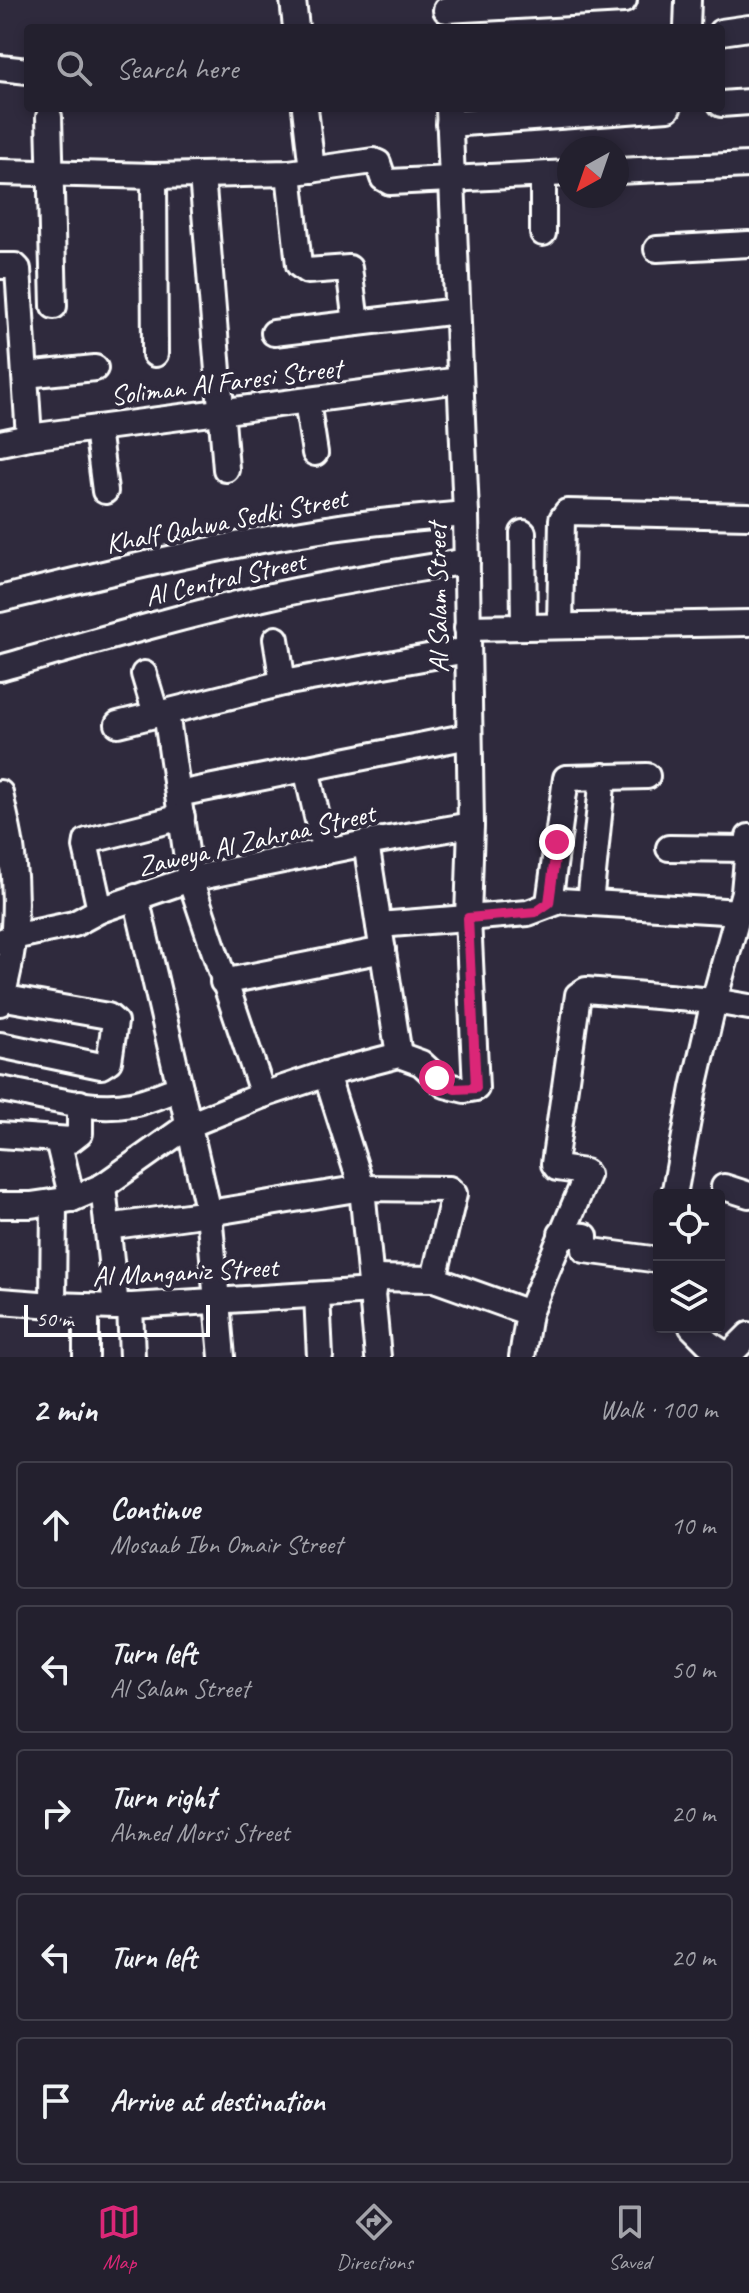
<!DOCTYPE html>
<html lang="en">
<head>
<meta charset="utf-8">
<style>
	body { margin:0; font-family:Caveat,sans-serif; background:#2b2836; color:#f1f3f6 }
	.controls { position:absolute; right:24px; bottom:24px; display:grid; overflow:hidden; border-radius:8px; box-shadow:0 4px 12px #0003 }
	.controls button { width:72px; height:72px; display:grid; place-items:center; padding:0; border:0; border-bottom:2px solid #403e4a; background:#23202e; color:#f1f3f6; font:40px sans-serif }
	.compass { position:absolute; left:557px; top:136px; width:72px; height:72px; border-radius:50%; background:#23202e; box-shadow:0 4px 12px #0003; rotate:220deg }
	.scale { position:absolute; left:24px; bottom:20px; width:186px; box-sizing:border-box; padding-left:8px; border:4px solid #fff; border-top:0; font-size:22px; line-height:28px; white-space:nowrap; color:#fff; -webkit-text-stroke:6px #2f2a3d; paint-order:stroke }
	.stop { position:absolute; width:24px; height:24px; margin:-18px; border:6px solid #db2777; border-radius:50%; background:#fff }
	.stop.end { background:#db2777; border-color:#fff; box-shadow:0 2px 8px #0008 }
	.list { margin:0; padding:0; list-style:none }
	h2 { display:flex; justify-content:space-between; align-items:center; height:104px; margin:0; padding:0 32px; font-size:34px }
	h2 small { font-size:26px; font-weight:400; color:#a3a3aa }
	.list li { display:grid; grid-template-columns:52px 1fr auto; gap:24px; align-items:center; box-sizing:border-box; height:128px; margin:0 16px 16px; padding:0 16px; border:2px solid #403e4a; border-radius:8px }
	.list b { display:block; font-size:30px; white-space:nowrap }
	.list p { margin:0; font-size:26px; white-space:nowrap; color:#a3a3aa }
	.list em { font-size:26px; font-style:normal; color:#a3a3aa }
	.icon { flex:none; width:44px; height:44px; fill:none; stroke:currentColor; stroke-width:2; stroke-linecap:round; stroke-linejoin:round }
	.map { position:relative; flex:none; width:749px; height:1357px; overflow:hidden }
	.search { position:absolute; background:#23202e; box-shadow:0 4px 12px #0003; left:24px; right:24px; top:24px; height:88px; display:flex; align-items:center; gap:20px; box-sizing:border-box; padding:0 28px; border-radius:8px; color:#a3a3aa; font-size:30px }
	.sheet { height:824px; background:#23202e }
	nav { display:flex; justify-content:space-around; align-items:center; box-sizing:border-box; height:112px; border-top:2px solid #403e4a; background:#23202e; font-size:22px; color:#a3a3aa }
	nav a { display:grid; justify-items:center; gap:4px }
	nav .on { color:#db2777 }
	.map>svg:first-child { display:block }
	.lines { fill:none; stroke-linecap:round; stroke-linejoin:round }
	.minor-casing { stroke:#fff; stroke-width:30 }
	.minor { stroke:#2f2a3d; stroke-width:24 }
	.route { stroke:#db2777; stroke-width:10 }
	.labels { text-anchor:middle; stroke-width:8; stroke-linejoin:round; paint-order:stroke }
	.street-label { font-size:28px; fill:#fff; stroke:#2f2a3d }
</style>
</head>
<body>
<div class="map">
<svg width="749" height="1357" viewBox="0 0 749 1357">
	<rect width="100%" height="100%" fill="#2f2a3d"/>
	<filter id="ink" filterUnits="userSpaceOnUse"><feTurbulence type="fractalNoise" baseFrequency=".0125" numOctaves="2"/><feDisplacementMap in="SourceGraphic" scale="16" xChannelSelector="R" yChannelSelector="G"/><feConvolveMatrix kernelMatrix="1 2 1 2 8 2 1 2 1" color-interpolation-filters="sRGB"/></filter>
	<g filter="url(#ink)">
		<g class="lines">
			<g class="minor-casing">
				<g id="minor">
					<polyline points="293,0 296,28"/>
					<polyline points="446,10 624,0"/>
					<polyline points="687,28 688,0"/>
					<polyline points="721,32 749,28"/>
					<polyline points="0,68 28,71"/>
					<polyline points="721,104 749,102"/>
					<polyline points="305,108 312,170"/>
					<polyline points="49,117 54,306"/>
					<polyline points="449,124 668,108"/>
					<polyline points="617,171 749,165"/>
					<polyline points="0,172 154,176 289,173 373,161 378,163 383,178 390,182 569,173"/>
					<polyline points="289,173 299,265 307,271 349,268 356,323"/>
					<polyline points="202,175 226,469"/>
					<polyline points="543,175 543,233"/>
					<polyline points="154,176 155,354"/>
					<polyline points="657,249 749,244"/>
					<polyline points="0,266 15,266 18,269 29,437"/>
					<polyline points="274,333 457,311"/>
					<polyline points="25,375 95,368"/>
					<polyline points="307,401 315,453"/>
					<polyline points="97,428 105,491"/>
					<polyline points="0,443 29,437 460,380"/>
					<polyline points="523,533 524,627"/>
					<path d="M0,599C110,572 221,545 333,528C377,521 422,518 466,514"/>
					<polyline points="560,626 562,519 567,512 749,516"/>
					<polyline points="467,628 749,623"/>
					<polyline points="276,639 283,683"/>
					<path d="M0,668C89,643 177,617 267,597C333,582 400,572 467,561"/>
					<polyline points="144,674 156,714"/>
					<polyline points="166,712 190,879 263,1095"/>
					<polyline points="118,724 283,683 467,650"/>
					<polyline points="306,768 325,852"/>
					<path d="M0,793C4,814 10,834 12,855C18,903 15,956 0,1003"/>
					<polyline points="178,794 469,736"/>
					<polyline points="366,843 399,1055"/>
					<polyline points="669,848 748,849"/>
					<polyline points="136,897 209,1213 222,1357"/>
					<polyline points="549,903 566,778 647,776"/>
					<polyline points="590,903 603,776"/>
					<polyline points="100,910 86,847 87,841 182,817"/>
					<polyline points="379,925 528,913 560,901 740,912"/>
					<polyline points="0,942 13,937 74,924 100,910 190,879 366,843 471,825"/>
					<polyline points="223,982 383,950"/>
					<polyline points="0,997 108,1016 115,1022 109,1061 101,1066 0,1045"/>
					<polyline points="326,1074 362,1188 378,1357"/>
					<path d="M0,1089C41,1096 91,1112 132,1104C148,1101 164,1093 180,1088"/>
					<polyline points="0,1135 71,1140 80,1133 80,1103"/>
					<polyline points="58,1140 72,1199"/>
					<polyline points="103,1186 116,1307"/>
					<polyline points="724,1187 749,1195"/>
					<polyline points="674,1195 694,1088 714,1001 744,892 749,837"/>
					<polyline points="0,1205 31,1205 72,1199 103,1186 189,1125 263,1095 326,1074 399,1055 421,1063 445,1085 465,1090 476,1088 468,918 471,825 466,514 449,108"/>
					<polyline points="107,1227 209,1213 362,1188 449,1189 454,1194 434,1279"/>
					<polyline points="561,1234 585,1236 585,1250 659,1260"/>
					<polyline points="372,1278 434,1279 529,1313"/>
					<polyline points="317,1295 320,1357"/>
					<polyline points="0,1301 53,1305 116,1307 373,1291"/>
					<polyline points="53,1305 54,1202"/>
					<polyline points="130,1306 132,1357"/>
					<polyline points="692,1327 708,1343 728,1356"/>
					<polyline points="86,1357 86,1307"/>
					<polyline points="522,1357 529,1313 587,1175 585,1172 557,1168 554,1164 578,995 586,990 714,1001 749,1007"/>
					<polyline points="727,1357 749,1335"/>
				</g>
			</g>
			<use href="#minor" class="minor"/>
		</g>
	</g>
	<g class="lines" filter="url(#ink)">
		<polyline class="route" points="437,1078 455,1089 476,1088 468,918 536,912 549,903 557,842"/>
	</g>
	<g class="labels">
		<g class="street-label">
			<text transform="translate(226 381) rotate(-7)" y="10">Soliman Al Faresi Street</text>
			<text transform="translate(226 520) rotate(-11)" y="10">Khalf Qahwa Sedki Street</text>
			<text transform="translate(225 578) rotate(-13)" y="10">Al Central Street</text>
			<text transform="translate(437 598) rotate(-91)" y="10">Al Salam Street</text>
			<text transform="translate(256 839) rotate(-13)" y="10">Zaweya Al Zahraa Street</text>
			<text transform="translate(185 1271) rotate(-3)" y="10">Al Manganiz Street</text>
		</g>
	</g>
</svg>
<div class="controls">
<button><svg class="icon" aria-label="locate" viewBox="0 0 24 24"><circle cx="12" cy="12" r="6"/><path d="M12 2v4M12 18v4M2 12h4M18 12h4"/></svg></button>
<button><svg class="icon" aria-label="layers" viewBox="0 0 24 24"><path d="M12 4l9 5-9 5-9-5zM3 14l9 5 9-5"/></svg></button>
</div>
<svg class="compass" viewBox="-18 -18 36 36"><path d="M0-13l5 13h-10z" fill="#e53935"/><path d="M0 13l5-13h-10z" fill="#a3a3aa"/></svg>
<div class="scale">50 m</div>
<div class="stop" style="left:437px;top:1078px"></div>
<div class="stop end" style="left:557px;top:842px"></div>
<div class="search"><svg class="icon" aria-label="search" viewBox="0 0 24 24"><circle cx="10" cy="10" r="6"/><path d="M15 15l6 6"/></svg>Search here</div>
</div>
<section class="sheet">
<h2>2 min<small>Walk · 100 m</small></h2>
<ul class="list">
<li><svg class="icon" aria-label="ahead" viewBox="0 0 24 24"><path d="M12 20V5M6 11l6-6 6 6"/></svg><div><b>Continue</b><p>Mosaab Ibn Omair Street</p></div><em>10 m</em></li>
<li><svg class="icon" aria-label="left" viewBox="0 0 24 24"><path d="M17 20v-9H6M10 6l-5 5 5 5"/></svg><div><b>Turn left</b><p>Al Salam Street</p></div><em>50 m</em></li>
<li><svg class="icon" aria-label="right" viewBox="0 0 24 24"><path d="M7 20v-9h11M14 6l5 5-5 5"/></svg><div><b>Turn right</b><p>Ahmed Morsi Street</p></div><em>20 m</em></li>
<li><svg class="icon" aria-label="left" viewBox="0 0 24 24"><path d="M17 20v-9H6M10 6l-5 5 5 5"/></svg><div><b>Turn left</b></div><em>20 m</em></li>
<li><svg class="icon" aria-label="arrive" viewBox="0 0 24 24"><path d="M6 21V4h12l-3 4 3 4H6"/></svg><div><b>Arrive at destination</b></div></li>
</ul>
</section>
<nav>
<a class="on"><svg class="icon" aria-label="map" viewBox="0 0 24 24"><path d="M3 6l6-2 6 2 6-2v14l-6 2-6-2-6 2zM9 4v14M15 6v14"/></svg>Map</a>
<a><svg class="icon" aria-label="directions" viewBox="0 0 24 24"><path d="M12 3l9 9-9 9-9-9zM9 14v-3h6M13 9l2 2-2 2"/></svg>Directions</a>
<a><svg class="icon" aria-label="saved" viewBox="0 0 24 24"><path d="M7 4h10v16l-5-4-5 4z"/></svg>Saved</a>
</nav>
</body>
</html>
